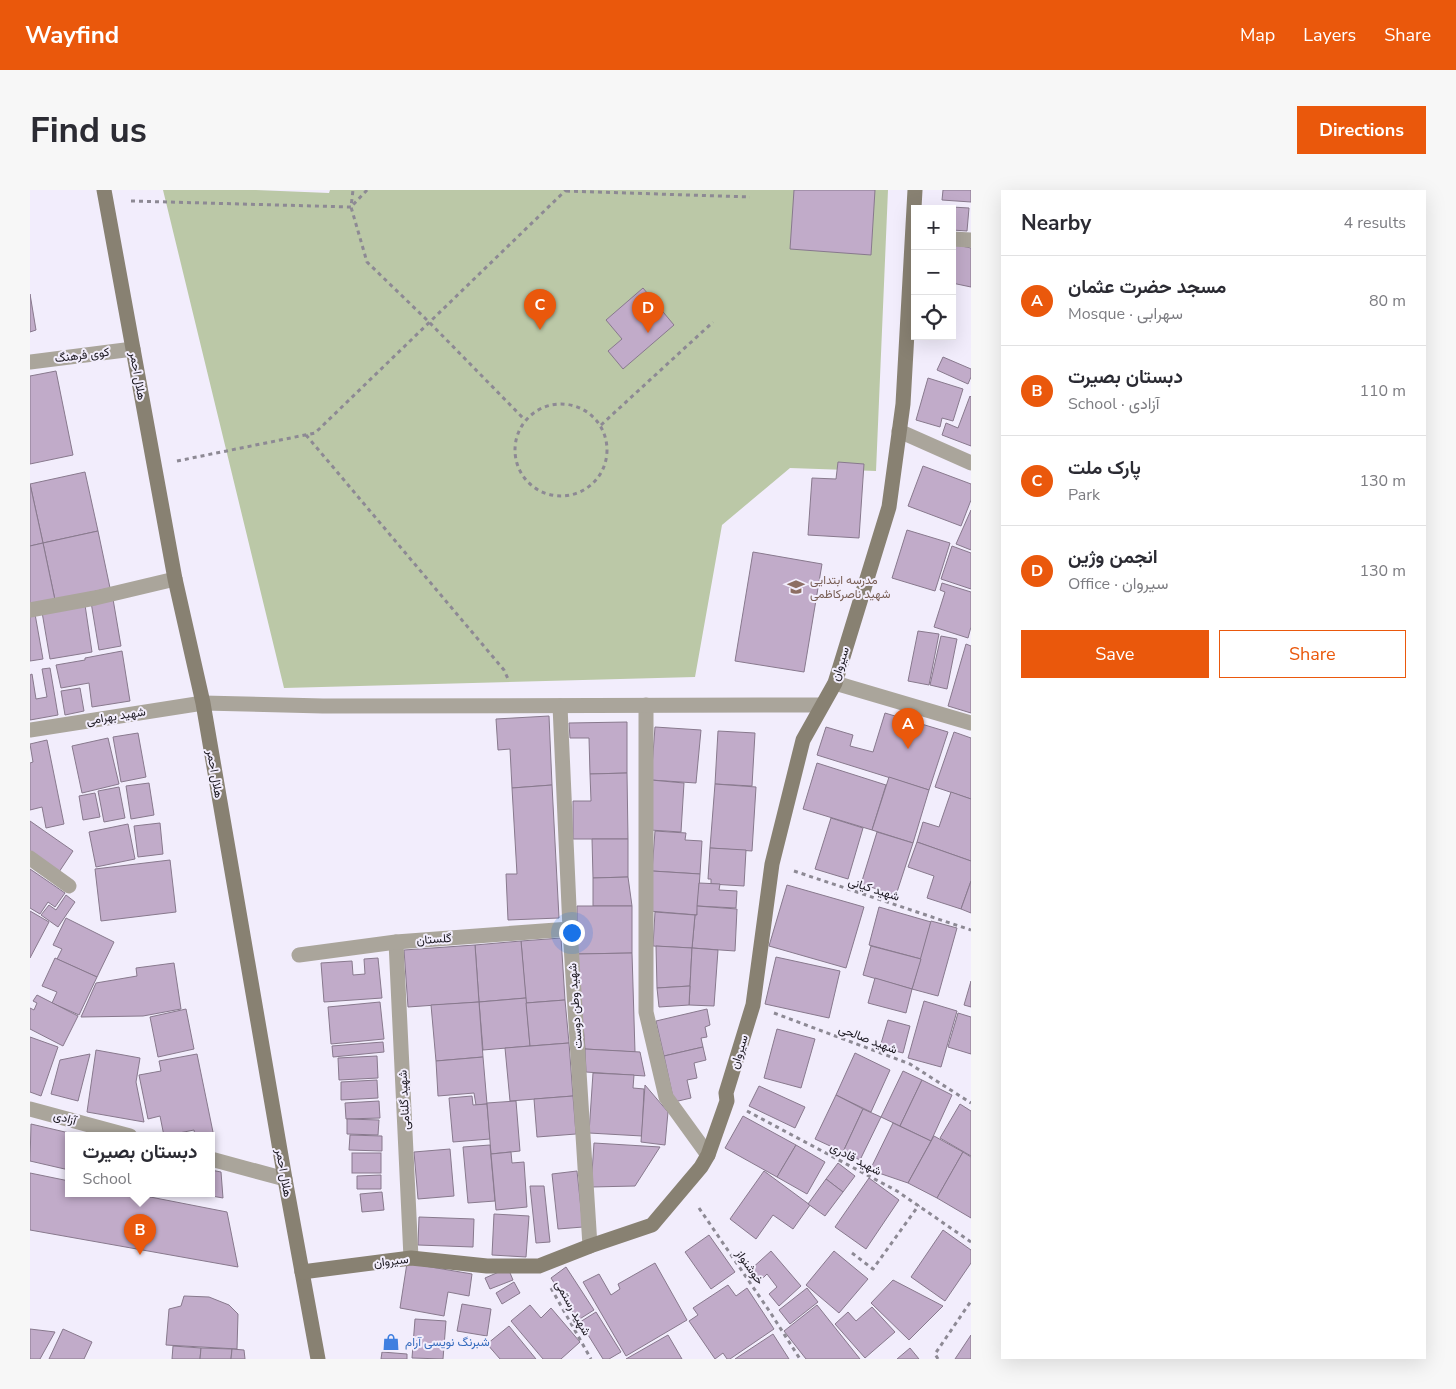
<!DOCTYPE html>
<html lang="en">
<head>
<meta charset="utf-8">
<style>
	body { margin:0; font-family:"Nunito Sans",Vazirmatn,sans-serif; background:#f7f7f7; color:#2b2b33 }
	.controls { position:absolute; right:15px; top:15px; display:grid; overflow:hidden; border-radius:0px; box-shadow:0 5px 20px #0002 }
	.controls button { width:45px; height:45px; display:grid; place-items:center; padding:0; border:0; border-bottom:1px solid #e1e1e2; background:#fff; color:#2b2b33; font:25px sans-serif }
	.you { position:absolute; left:541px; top:742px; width:18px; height:18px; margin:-12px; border:4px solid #fff; border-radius:50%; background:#1a73e8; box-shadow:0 0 0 8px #1a73e833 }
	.badge { display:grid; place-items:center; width:32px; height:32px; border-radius:50%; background:#ea580c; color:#fff; font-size:16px; font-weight:700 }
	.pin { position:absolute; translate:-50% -41px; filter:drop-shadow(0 1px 2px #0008) }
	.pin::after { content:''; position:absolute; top:26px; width:18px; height:15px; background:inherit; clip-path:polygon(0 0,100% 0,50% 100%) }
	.popup { position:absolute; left:35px; top:942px; width:150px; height:65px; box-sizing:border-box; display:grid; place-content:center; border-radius:0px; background:#fff; filter:drop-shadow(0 1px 4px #0005); font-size:16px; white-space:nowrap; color:#7c7c81 }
	.popup b { font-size:19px; color:#2b2b33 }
	.popup::after { content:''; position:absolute; left:50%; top:100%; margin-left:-10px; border:10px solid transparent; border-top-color:#fff }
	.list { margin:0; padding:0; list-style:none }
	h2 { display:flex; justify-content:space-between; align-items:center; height:65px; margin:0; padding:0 20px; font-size:21px }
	h2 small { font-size:16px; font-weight:400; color:#7c7c81 }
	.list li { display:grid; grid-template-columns:32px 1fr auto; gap:15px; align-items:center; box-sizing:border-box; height:90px; padding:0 20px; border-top:1px solid #e1e1e2 }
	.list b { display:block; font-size:19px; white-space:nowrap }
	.list p { margin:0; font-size:16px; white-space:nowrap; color:#7c7c81 }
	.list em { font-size:16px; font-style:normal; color:#7c7c81 }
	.actions { display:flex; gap:10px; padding:15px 20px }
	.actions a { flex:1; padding:11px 0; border:1px solid #ea580c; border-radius:0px; text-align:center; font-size:18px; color:#ea580c }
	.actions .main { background:#ea580c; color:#fff }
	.icon { flex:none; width:28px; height:28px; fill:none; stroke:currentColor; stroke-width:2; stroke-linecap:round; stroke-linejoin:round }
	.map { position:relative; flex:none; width:941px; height:1169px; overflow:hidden; border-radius:0px }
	header { display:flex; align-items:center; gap:30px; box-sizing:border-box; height:70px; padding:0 25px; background:#ea580c; color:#fff }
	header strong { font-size:24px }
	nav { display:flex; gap:28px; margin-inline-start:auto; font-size:18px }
	.intro { display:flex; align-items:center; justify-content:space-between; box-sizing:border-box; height:120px; padding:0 30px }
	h1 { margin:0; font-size:35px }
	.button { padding:12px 22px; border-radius:0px; background:#ea580c; color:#fff; font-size:18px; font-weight:700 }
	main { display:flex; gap:30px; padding:0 30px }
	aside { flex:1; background:#fff; border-radius:0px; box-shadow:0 5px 20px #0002 }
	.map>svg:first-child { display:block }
	.green { fill:#bbc8a7 }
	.building { fill:#c1abc9; stroke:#88798d }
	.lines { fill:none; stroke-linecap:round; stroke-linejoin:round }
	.path { stroke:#8d8994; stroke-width:3; stroke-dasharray:4 4; stroke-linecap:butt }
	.street { stroke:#aaa59b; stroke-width:15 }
	.secondary { stroke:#888172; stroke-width:15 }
	.labels { text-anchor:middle; stroke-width:4; stroke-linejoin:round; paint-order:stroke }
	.street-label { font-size:12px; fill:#1a171f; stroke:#f2edfc }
	.education-label { font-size:12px; fill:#785e54; stroke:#f2edfc; text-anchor:start }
	.shop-label { font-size:12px; fill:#366cbe; stroke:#f2edfc; text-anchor:start }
</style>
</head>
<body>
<header>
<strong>Wayfind</strong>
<nav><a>Map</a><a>Layers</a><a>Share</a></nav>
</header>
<div class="intro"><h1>Find us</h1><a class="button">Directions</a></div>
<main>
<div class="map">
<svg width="941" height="1169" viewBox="0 0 941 1169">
	<rect width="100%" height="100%" fill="#f2edfc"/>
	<polygon class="green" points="133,0 226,0 299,3 300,0 858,0 846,281 760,278 692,335 665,487 254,498"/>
	<g class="building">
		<polygon points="764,0 845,0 841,65 760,59"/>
		<polygon points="913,0 941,0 941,12 912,10"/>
		<polygon points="905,16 939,18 937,41 922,40 922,19 905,19"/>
		<polygon points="922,54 941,58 941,97 922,93"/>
		<polygon points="613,98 644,135 593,179 578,161 592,149 576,130"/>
		<polygon points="0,104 6,140 0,142"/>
		<polygon points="913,167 941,179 941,187 938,194 907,180"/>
		<polygon points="26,181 43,265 0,274 0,186"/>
		<polygon points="898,188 933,199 923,231 912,228 910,237 886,230"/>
		<polygon points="940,206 941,207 941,256 912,245 916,233 928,238"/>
		<polygon points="808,272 834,274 829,348 778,345 782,288 806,289"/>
		<polygon points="893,276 941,294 941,310 931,336 878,316"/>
		<polygon points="55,282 68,341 13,353 0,294"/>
		<polygon points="0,294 13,353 0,356"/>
		<polygon points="941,320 941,360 926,354"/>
		<polygon points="877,340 920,353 905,401 862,388"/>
		<polygon points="68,341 80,398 25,410 13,353"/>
		<polygon points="13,353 25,410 0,416 0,356"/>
		<polygon points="922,356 941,363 941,399 911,389"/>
		<polygon points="723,362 792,374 774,482 705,471"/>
		<polygon points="912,393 941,402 941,437 938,448 904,437 915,402 910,400"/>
		<polygon points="83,409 91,456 69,460 61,412"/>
		<polygon points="55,415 62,462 20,469 12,422"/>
		<polygon points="5,424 13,469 0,471 0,425"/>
		<polygon points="888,441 909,444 899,495 878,491"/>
		<polygon points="911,446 927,449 917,499 900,495"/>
		<polygon points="936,454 941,456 941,523 918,516"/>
		<polygon points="92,461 100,511 62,517 59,493 31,498 26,475 55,470 55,468"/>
		<polygon points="20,478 28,525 0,530 0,485 2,484 6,509 17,507 12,479"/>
		<polygon points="50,498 54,521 35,525 31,501"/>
		<polygon points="855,523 918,542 899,600 787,565 796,537 823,545 820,556 843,562"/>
		<polygon points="519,526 522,595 482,598 480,559 468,560 466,529"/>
		<polygon points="597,532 597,583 560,584 559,548 540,548 539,533"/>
		<polygon points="625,537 671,540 666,593 621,590"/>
		<polygon points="688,541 725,543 722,596 685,594"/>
		<polygon points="924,542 941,548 941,609 905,597"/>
		<polygon points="108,543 116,587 91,592 83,547"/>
		<polygon points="78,548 89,594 52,603 42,556"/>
		<polygon points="17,550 34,634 16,638 12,617 0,620 0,573 3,572 0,554"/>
		<polygon points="787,573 856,595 842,640 773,619"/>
		<polygon points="597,583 598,649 543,649 543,611 561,611 560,584"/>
		<polygon points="859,587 899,600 883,653 842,640"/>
		<polygon points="621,590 654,593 651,642 620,640"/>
		<polygon points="119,593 124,625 101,629 96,596"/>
		<polygon points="685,594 726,597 722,661 680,658"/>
		<polygon points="522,595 529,728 478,730 476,684 487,684 482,598"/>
		<polygon points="89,597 95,628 74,632 68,601"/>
		<polygon points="921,602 941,609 941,671 887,652 893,632 909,637"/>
		<polygon points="65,603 70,627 53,630 49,606"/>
		<polygon points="801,628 833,638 818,689 785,679"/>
		<polygon points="0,631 43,661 29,682 0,662"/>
		<polygon points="130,633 133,664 108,667 104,636"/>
		<polygon points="98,634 105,669 66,677 59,642"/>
		<polygon points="625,641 656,643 655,650 672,651 670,684 622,681"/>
		<polygon points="847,642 883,653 866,705 831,694"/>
		<polygon points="562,649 598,649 598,687 563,688"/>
		<polygon points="887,652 941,671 941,691 931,719 897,708 904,686 878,677"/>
		<polygon points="680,658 716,660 714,696 681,694 681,689 678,689"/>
		<polygon points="140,670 146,722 71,731 65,679"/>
		<polygon points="0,679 35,703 25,717 18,712 10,724 0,718"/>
		<polygon points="622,681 670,684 667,725 619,721"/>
		<polygon points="598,687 602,716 563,716 563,688"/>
		<polygon points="941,691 941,723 931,719"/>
		<polygon points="669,693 690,694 689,700 707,701 706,718 667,716"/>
		<polygon points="757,695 834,717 816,778 739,756"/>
		<polygon points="36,705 45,712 28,737 11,725 19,715 26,720"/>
		<polygon points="547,716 602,716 602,763 547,764"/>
		<polygon points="667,716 707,719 705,761 662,758 665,725 667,725"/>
		<polygon points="849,717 901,732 891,769 839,755"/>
		<polygon points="0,721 19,732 0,768"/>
		<polygon points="625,722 665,725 662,758 623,756"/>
		<polygon points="36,728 84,752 67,787 27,769 32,759 23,755"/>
		<polygon points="901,731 927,738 908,806 882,799"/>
		<polygon points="531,748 535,810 496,813 491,751"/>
		<polygon points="491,751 496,808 449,812 445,755"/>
		<polygon points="445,755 449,812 378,817 374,760"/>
		<polygon points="626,756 662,758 660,796 627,798"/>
		<polygon points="841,756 891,769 882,799 833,785"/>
		<polygon points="662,758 688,760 684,816 659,815"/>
		<polygon points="602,763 605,862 555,859 547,764"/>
		<polygon points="746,767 810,781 799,828 735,814"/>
		<polygon points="25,768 67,787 49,825 22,813 27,802 12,796"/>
		<polygon points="348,768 352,808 294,812 291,773 322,771 323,785 335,784 334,769"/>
		<polygon points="144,773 151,819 113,826 51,827 66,793 107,786 106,778"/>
		<polygon points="845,788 882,799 876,823 838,813"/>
		<polygon points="941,791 941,817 934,815"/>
		<polygon points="660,796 659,815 629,817 627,798"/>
		<polygon points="7,805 48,826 33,856 0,839 0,818 4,820 7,813 3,811"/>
		<polygon points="496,808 500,856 453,860 449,812"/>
		<polygon points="535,810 539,853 500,856 496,813"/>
		<polygon points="894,811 927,821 911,877 878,868"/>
		<polygon points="350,812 354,849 301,854 298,817"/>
		<polygon points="449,812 453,867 406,871 401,815"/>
		<polygon points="156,819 164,859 128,867 120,827"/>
		<polygon points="677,819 680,835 675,837 677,847 671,848 673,857 634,866 626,831"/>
		<polygon points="928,823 941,827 941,864 918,857"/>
		<polygon points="858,830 880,836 873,863 850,857"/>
		<polygon points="747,839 785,849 771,898 734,888"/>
		<polygon points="0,847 28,857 11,906 0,902"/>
		<polygon points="353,852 354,862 303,867 302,856"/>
		<polygon points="539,853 543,906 480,911 475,858"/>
		<polygon points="673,857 676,870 664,873 667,888 657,890 661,908 644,912 634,866"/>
		<polygon points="555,859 610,862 615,886 556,882"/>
		<polygon points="66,860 110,868 106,892 114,932 57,922"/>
		<polygon points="825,863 860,880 841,922 806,905"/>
		<polygon points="60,864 48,911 21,904 30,870"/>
		<polygon points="167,864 184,947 165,946 164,940 134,946 130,926 118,929 109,885 131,881 129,871"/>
		<polygon points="347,866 348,888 309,890 308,868"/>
		<polygon points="453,867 457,914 446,915 444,903 408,906 406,871"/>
		<polygon points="873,881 892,890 870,936 851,927"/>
		<polygon points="563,883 604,885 603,898 614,899 612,946 559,943"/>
		<polygon points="347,890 348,908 311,910 311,892"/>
		<polygon points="892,890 922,905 901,951 870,936"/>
		<polygon points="615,895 638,922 635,955 611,952"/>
		<polygon points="729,896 775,917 765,938 719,916"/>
		<polygon points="806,905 833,919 813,962 785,949"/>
		<polygon points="442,906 443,915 457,914 460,949 423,952 419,908"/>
		<polygon points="543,906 546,944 507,947 504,909"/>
		<polygon points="349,911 350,928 316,929 315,913"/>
		<polygon points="486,911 490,961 461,964 457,913"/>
		<polygon points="930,914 941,921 941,966 910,948"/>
		<polygon points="833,919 851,927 830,970 813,962"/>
		<polygon points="713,926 766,955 747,987 695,958"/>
		<polygon points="317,929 349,930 348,945 317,944"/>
		<polygon points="863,933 901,951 878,993 840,980"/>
		<polygon points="1,934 52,946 39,946 39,980 0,971"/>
		<polygon points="320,945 352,946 352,961 319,960"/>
		<polygon points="904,946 933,962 907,1008 878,993"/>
		<polygon points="564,953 630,957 605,996 561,997"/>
		<polygon points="460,955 465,1011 438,1013 433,957"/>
		<polygon points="766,955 795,972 777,1004 747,987"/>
		<polygon points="420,959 424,1006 388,1009 384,962"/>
		<polygon points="481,962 482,973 494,972 497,1017 466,1020 461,964"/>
		<polygon points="933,962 941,967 941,1028 907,1008"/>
		<rect x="322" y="963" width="29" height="20"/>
		<polygon points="808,973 825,986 813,1002 796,989"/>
		<polygon points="181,980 191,982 193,1008 170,1004 181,1004"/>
		<polygon points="547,981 553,1037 528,1039 522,984"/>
		<polygon points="734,981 780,1015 763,1039 743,1025 726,1049 700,1029"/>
		<polygon points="0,983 39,991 39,1004 105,1004 197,1022 208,1077 0,1040"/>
		<polygon points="351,985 351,999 327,999 327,986"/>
		<polygon points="839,988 869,1010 836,1059 805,1037"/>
		<polygon points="796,989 813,1002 795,1026 778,1014"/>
		<polygon points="500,996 514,996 520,1052 506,1053"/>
		<polygon points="352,1002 354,1020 332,1022 330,1004"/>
		<polygon points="464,1024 499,1026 496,1067 462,1065"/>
		<polygon points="389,1027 444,1029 443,1057 388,1055"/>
		<polygon points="913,1040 941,1060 941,1073 915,1111 881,1087"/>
		<polygon points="679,1045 705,1082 681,1099 655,1062"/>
		<polygon points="741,1061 771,1096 749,1116 739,1104 747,1097 737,1084 729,1092 719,1081"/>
		<polygon points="804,1061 838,1089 809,1123 776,1095"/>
		<polygon points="377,1073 442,1084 439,1106 418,1102 414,1126 370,1118"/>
		<polygon points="625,1073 657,1130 596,1166 553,1092 569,1084 581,1105 590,1099 588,1094"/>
		<polygon points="536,1077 564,1120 548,1130 521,1088"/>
		<polygon points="478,1078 483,1090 460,1099 455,1088"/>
		<polygon points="863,1090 913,1116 879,1150 841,1113"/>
		<polygon points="484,1092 490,1103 472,1114 466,1103"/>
		<polygon points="698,1095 706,1106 717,1098 744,1139 700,1169 697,1169 693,1163 685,1169 659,1131 668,1125 663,1118"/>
		<polygon points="777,1098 788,1112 760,1134 749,1120"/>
		<polygon points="154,1106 179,1107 199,1115 208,1124 207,1159 136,1155 139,1119 151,1116"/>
		<polygon points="432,1114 461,1119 457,1146 427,1141"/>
		<polygon points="500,1115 511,1128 521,1118 550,1152 531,1169 513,1169 481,1131"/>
		<polygon points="787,1115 830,1169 776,1169 754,1141"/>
		<polygon points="842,1117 865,1142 835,1168 805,1134 818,1122 826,1131"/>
		<polygon points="566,1122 591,1162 579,1169 573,1169 550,1132"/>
		<polygon points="385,1129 416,1131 413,1169 382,1168"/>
		<polygon points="479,1136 506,1169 470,1169 457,1154"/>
		<polygon points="0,1139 25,1142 10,1169 0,1169"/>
		<polygon points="33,1139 62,1152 54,1169 19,1169"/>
		<polygon points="743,1144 759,1169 705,1169"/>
		<polygon points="638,1145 652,1169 596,1169"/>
		<polygon points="941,1145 941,1169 925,1169"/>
		<polygon points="143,1156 171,1158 170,1169 142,1169"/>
		<polygon points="171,1158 202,1159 201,1169 170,1169"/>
		<polygon points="880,1158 889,1169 867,1169"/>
		<polygon points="202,1159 214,1160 215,1169 201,1169"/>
		<polygon points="352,1162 377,1164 377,1169 351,1169"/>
	</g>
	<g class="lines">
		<g class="path">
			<polyline points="337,0 321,17 337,72 399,132 495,230"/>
			<polyline points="536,1 720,7"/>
			<polyline points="101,11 321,17 323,0"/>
			<circle cx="531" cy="260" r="46"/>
			<polyline points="571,235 683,132"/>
			<polyline points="276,245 474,480 479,491"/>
			<polyline points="147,271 285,243 536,0"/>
			<polyline points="764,681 941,740"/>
			<polyline points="744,823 880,874 941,913"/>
			<polyline points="717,921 867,1001 941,1052"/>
			<polyline points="669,1018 740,1122 770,1169"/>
			<polyline points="822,1063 843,1079 889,1015"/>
			<polyline points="521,1098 561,1169"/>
			<polyline points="908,1169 905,1164 941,1111"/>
		</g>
		<g class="street">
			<polyline points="922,49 941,50"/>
			<polyline points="0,172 103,159"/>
			<polyline points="869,241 941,273"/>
			<polyline points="0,420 65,408 145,389"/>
			<polyline points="805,493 941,533"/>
			<polyline points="616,515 616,822 636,907 678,965"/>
			<polyline points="530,516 540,739 560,1056"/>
			<polyline points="0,540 173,513 293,516 792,515"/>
			<polyline points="0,668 39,696"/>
			<polyline points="366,752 381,1068"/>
			<polyline points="269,765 366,752 540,739"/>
			<polyline points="0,919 100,946"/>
			<polyline points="181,969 255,989"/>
		</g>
		<g class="secondary">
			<polyline points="74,0 145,389 173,513 255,989 288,1169"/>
			<polyline points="272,1082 381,1068 457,1076 509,1076 560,1056 622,1035 671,977 678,965 697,911 696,903 723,815 742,674 773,550 805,493 859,317 873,214 885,0"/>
		</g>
	</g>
	<defs>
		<g id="school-bare" transform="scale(1.35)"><path d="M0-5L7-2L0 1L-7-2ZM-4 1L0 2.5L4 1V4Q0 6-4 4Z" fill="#8d6e63" stroke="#f2edfc" stroke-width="2.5" paint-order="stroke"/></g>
		<g id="shop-bare" transform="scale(1.35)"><path d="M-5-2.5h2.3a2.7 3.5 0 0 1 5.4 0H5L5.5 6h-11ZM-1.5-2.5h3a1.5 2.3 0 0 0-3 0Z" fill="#3f7fe0" stroke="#f2edfc" stroke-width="2.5" paint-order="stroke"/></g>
	</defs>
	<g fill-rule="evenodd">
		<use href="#school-bare" x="766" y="397"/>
		<use href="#shop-bare" x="361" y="1152"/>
	</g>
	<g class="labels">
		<g class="street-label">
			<text transform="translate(52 165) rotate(-7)" y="4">کوی فرهنگ</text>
			<text transform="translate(108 186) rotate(80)" y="4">هلال احمر</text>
			<text transform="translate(810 474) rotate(-72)" y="4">سیروان</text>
			<text transform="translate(86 526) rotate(-9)" y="4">شهید بهرامی</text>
			<text transform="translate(185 584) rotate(80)" y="4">هلال احمر</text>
			<text transform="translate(844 699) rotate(18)" y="4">شهید کیانی</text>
			<text transform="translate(404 749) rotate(-4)" y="4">گلستان</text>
			<text transform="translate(545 816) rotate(-94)" y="4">شهید وطن دوست</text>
			<text transform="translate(838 849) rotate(21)" y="4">شهید صالحی</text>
			<text transform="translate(709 862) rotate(-73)" y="4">سیروان</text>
			<text transform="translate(374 910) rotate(-93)" y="4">شهید گلنامی</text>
			<text transform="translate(35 928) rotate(16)" y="4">آزادی</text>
			<text transform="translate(826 969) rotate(28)" y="4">شهید قادری</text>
			<text transform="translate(254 983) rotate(80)" y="4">هلال احمر</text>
			<text transform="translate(361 1071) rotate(-7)" y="4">سیروان</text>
			<text transform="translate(720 1077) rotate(55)" y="4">خوشنواز</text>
			<text transform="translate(543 1118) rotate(61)" y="4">شهید رستمی</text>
		</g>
		<g class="education-label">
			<text x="780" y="394">مدرسه ابتدایی<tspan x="780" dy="14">شهید ناصرکاظمی</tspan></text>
		</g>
		<g class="shop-label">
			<text x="375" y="1156">شبرنگ نویسی آرام</text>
		</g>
	</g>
</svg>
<div class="controls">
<button>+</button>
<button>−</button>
<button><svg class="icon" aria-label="locate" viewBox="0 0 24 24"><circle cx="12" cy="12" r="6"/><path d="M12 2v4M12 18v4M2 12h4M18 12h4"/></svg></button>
</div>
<div class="you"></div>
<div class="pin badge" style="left:878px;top:559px">A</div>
<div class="pin badge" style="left:110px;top:1065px">B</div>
<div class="popup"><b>دبستان بصیرت</b>School</div>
<div class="pin badge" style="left:510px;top:140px">C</div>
<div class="pin badge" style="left:618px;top:143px">D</div>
</div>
<aside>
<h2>Nearby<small>4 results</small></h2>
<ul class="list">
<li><span class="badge">A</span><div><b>مسجد حضرت عثمان</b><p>Mosque · سهرابی</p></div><em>80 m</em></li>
<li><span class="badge">B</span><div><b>دبستان بصیرت</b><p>School · آزادی</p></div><em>110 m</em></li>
<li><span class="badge">C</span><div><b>پارک ملت</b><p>Park</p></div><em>130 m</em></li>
<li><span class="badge">D</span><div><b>انجمن وژین</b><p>Office · سیروان</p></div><em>130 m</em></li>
</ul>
<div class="actions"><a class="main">Save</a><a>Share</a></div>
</aside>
</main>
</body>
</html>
